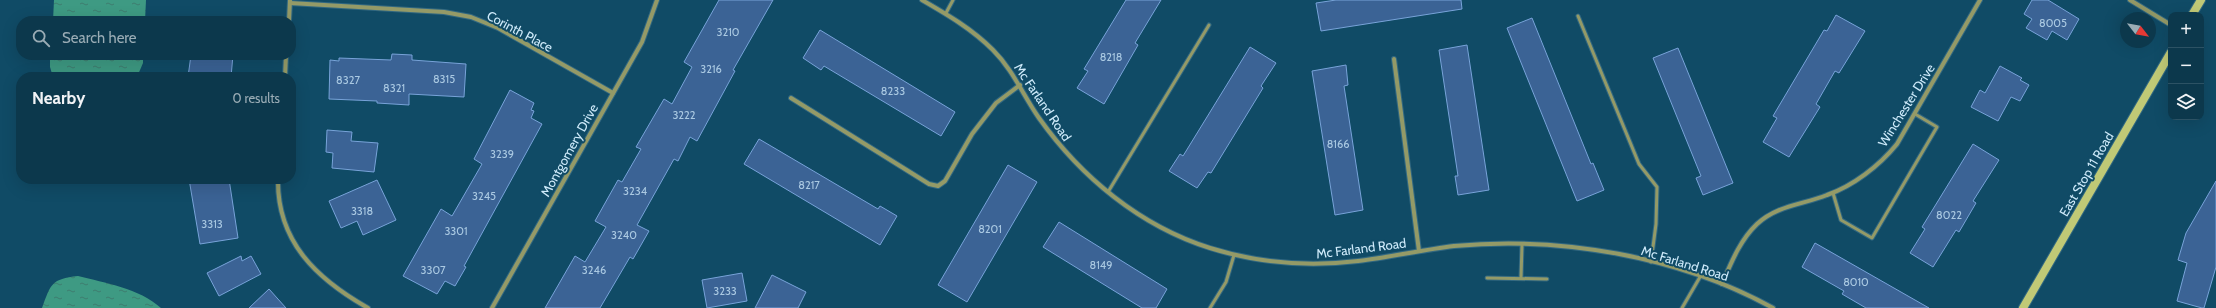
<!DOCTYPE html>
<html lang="en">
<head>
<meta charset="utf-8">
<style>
	body { margin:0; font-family:Cabin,sans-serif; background:#153f53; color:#f1f3f6 }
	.controls { position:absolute; right:12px; top:12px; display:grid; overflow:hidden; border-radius:8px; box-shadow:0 4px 16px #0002 }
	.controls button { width:36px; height:36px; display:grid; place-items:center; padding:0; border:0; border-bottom:1px solid #2c5264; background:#0c384c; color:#f1f3f6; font:20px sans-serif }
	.compass { position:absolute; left:2120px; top:12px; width:36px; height:36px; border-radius:50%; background:#0c384c; box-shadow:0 4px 16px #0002; rotate:121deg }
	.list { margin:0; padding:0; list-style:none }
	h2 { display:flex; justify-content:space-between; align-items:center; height:52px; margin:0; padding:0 16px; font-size:17px }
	h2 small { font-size:13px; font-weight:400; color:#9aacb5 }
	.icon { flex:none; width:22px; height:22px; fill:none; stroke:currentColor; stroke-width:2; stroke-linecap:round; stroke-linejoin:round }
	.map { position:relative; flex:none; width:2216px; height:308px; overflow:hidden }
	.search { position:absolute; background:#0c384c; box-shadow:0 4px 16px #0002; left:16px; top:16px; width:280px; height:44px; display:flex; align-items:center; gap:10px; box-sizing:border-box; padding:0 14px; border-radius:16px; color:#9aacb5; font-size:15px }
	.panel { position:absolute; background:#0c384c; box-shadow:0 4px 16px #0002; left:16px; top:72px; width:280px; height:112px; border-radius:16px }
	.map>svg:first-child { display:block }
	.water { fill:url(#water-ripples) }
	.building { fill:#3b6395; stroke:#78a3d9 }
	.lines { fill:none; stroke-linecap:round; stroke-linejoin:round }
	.service-casing { stroke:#326881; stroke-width:5 }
	.minor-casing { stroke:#326881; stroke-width:6 }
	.secondary-casing { stroke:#326881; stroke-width:10 }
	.service { stroke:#949a67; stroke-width:3 }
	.minor { stroke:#949a67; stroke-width:4 }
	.secondary { stroke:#c0c976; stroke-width:8 }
	.labels { text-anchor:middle; stroke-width:4; stroke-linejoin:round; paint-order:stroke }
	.number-label { font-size:11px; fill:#aac9e2 }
	.street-label { font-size:13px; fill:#cfebfb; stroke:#104b66 }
</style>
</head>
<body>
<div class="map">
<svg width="2216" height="308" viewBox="0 0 2216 308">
	<defs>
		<pattern id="water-ripples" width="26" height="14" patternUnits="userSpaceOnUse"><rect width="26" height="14" fill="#3e9a83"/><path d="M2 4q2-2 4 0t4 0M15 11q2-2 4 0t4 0" fill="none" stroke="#3e7d6f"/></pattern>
	</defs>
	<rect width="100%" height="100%" fill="#104b66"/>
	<g class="water">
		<polygon points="54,0 146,0 145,21 53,21"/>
		<polygon points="50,55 143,55 143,63 137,77 53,77 50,67"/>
		<path d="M78,276C105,283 139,288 161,308H42C51,284 51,279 78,276Z"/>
	</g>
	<g class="building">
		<polygon points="719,0 773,0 733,70 735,71 697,141 690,137 678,161 674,159 637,225 649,231 633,259 630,257 600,308 545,308 575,256 585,262 606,227 595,221 618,180 622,182 641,149 636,147 664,99 672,104 692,67 684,62"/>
		<polygon points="1126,0 1161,0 1135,43 1138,45 1104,104 1077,88 1088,71 1084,69"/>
		<polygon points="1336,0 1461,0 1462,9 1321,31 1316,3"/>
		<polygon points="2032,0 2048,0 2079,19 2067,40 2052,31 2047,40 2026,28 2032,19 2024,14"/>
		<polygon points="1836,15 1865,31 1839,73 1835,71 1816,104 1820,107 1789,157 1763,142 1777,118 1773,116 1824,30 1827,31"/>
		<polygon points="1532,18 1591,164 1593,163 1604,190 1577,201 1507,28"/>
		<polygon points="820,30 955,112 941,136 824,66 821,70 803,58"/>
		<polygon points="1467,45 1489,190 1458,195 1455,176 1458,176 1439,50"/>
		<polygon points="1250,47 1276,63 1261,86 1263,88 1211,173 1208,172 1197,188 1169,171 1180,154 1183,156"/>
		<polygon points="1678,48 1733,183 1703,195 1696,178 1701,176 1653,58"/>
		<polygon points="392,54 412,55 412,60 466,64 464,97 409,94 409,105 377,103 377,101 329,99 330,60 339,61 339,58 391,60"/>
		<polygon points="191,55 233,55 231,77 188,77"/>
		<polygon points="1346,65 1348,85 1344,86 1363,210 1335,215 1312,71"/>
		<polygon points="2000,66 2022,78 2020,80 2029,85 2020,101 2011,97 1998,121 1971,107 1980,90 1985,93"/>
		<polygon points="510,90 534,103 531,110 534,111 531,118 542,124 464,266 466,267 455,286 445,281 437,294 403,276 441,209 452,216 482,164 474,159"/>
		<polygon points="327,130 352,132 351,141 378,143 374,172 332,168 333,153 326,152"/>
		<polygon points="759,139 878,209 880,206 897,216 880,245 744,164"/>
		<polygon points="1973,144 1999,160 1973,201 1976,203 1959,232 1956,230 1933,267 1910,253 1925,229 1922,227"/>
		<polygon points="1008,165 1037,182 967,302 938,285"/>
		<polygon points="189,179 229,179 238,238 200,244"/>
		<polygon points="377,180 396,220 363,235 357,221 341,228 329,201"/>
		<polygon points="2216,181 2216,267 2204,308 2202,308 2177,301 2187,263 2178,260 2186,233"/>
		<polygon points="1059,222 1167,289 1156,308 1142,308 1043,247"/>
		<polygon points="1815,243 1929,308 1866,308 1842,294 1844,291 1802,267"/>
		<polygon points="241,256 242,261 251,256 261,274 219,296 207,273"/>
		<polygon points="742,273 747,301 707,308 702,280"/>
		<polygon points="772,275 806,292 798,308 755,308"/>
		<polygon points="269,289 286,308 249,308"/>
	</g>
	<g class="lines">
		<g class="service-casing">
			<g id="service">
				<polyline points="946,13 953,0"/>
				<polyline points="1578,16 1639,164 1657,187 1656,224 1651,262"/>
				<polyline points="1108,192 1209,25"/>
				<polyline points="1833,193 1841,220 1872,238 1937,127 1915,114"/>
				<polyline points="1487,278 1547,279"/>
				<polyline points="1521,278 1522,245"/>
				<polyline points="1210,308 1226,282 1234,255"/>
				<polyline points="1682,308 1700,277"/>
			</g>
		</g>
		<g class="minor-casing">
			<g id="minor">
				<path d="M922,0C948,15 972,29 993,50C1013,70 1023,95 1039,118C1081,177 1140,226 1210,248C1258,263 1308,267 1358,261C1390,257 1422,250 1454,246C1560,236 1679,256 1773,308"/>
				<polyline points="2130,0 2171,25"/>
				<polyline points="290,3 444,12 471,17 498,28 613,93"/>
				<polyline points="289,21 290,0"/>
				<polyline points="1394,59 1419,251"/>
				<polyline points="285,77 286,55"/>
				<polyline points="791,98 929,184 938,186 945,181 972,134 996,103 1020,85"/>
				<path d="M278,179C277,242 317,279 368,308"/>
				<path d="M1722,284C1731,263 1740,240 1757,224C1778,205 1802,205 1827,195C1853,186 1879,166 1897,144L1980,0"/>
				<polyline points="492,308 642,42 657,0"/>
			</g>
		</g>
		<g class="secondary-casing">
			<g id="secondary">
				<polyline points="2192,15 2201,0"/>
				<polyline points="2023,308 2171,52"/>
			</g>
		</g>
		<use href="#service" class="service"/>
		<use href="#minor" class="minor"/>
		<use href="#secondary" class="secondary"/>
	</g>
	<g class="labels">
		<g class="number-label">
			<text x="2053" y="27">8005</text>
			<text x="728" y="36">3210</text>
			<text x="1111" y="61">8218</text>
			<text x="711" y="73">3216</text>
			<text x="444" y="83">8315</text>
			<text x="348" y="84">8327</text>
			<text x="394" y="92">8321</text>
			<text x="893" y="95">8233</text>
			<text x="684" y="119">3222</text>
			<text x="1338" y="148">8166</text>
			<text x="502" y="158">3239</text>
			<text x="809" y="189">8217</text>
			<text x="635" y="195">3234</text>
			<text x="484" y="200">3245</text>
			<text x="362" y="215">3318</text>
			<text x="1949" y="219">8022</text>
			<text x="212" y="228">3313</text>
			<text x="990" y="233">8201</text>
			<text x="456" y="235">3301</text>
			<text x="624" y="239">3240</text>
			<text x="1101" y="269">8149</text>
			<text x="433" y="274">3307</text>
			<text x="594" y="274">3246</text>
			<text x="1856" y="286">8010</text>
			<text x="725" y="295">3233</text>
		</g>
		<g class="street-label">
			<text transform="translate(520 31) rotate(28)" y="5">Corinth Place</text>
			<text transform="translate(1043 102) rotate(56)" y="5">Mc Farland Road</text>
			<text transform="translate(1906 105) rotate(-58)" y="5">Winchester Drive</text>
			<text transform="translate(569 150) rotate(-61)" y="5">Montgomery Drive</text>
			<text transform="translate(2086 174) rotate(-60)" y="5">East Stop 11 Road</text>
			<text transform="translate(1361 248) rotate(-7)" y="5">Mc Farland Road</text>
			<text transform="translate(1685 263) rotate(17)" y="5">Mc Farland Road</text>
		</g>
	</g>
</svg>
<div class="controls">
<button>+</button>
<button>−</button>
<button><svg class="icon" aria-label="layers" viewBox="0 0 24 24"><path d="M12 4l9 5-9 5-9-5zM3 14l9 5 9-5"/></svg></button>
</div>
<svg class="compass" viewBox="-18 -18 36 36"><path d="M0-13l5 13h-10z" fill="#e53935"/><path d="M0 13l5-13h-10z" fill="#9aacb5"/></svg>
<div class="search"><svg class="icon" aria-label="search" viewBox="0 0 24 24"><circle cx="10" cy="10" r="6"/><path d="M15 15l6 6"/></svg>Search here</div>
<section class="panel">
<h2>Nearby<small>0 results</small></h2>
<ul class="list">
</ul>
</section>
</div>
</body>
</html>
